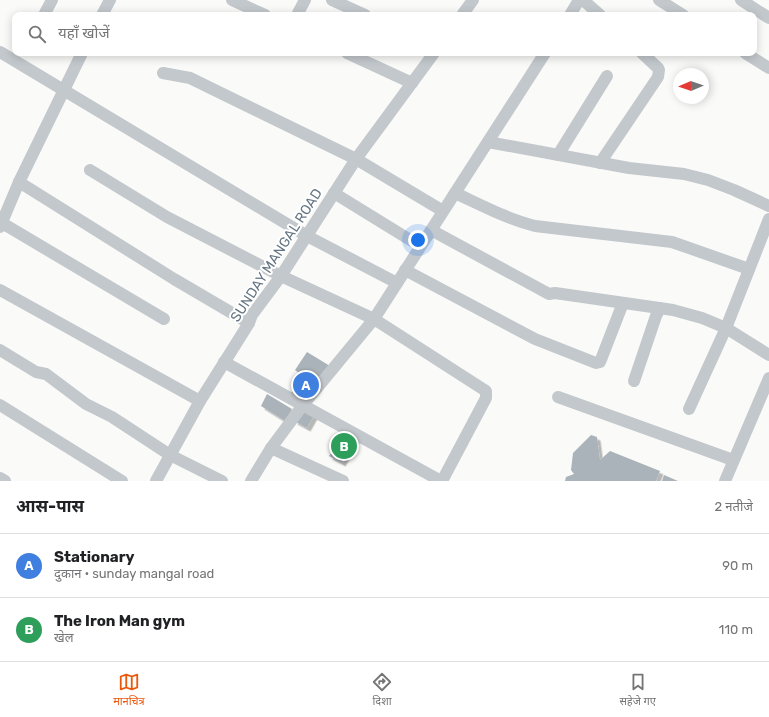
<!DOCTYPE html>
<html lang="hi">
<head>
<meta charset="utf-8">
<style>
	body { margin:0; font-family:Rubik,"Noto Sans Devanagari",sans-serif; background:#f2f2f2; color:#202124 }
	.compass { position:absolute; left:673px; top:68px; width:36px; height:36px; border-radius:50%; background:#fff; box-shadow:0 2px 10px #0003; rotate:268deg }
	.you { position:absolute; left:418px; top:240px; width:14px; height:14px; margin:-10px; border:3px solid #fff; border-radius:50%; background:#1a73e8; box-shadow:0 0 0 6px #1a73e833 }
	.badge { display:grid; place-items:center; width:26px; height:26px; border-radius:50%; background:#ea580c; color:#fff; font-size:13px; font-weight:700 }
	.pin { position:absolute; translate:-50% -50%; border:2px solid #fff; box-shadow:0 1px 4px #0006 }
	.list { margin:0; padding:0; list-style:none }
	h2 { display:flex; justify-content:space-between; align-items:center; height:52px; margin:0; padding:0 16px; font-size:17px }
	h2 small { font-size:13px; font-weight:400; color:#757577 }
	.list li { display:grid; grid-template-columns:26px 1fr auto; gap:12px; align-items:center; box-sizing:border-box; height:64px; padding:0 16px; border-top:1px solid #e0e0e0 }
	.list b { display:block; font-size:15px; white-space:nowrap }
	.list p { margin:0; font-size:13px; white-space:nowrap; color:#757577 }
	.list em { font-size:13px; font-style:normal; color:#757577 }
	.icon { flex:none; width:22px; height:22px; fill:none; stroke:currentColor; stroke-width:2; stroke-linecap:round; stroke-linejoin:round }
	.map { position:relative; flex:none; width:769px; height:481px; overflow:hidden }
	.search { position:absolute; background:#fff; box-shadow:0 2px 10px #0003; left:12px; right:12px; top:12px; height:44px; display:flex; align-items:center; gap:10px; box-sizing:border-box; padding:0 14px; border-radius:8px; color:#757577; font-size:15px }
	.sheet { height:180px; background:#fff }
	nav { display:flex; justify-content:space-around; align-items:center; box-sizing:border-box; height:56px; border-top:1px solid #e0e0e0; background:#fff; font-size:11px; color:#757577 }
	nav a { display:grid; justify-items:center; gap:2px }
	nav .on { color:#ea580c }
	.map>svg:first-child { display:block }
	.building { fill:#aab3b9; filter:url(#shadow) }
	.lines { fill:none; stroke-linecap:round; stroke-linejoin:round }
	.minor { stroke:#c3c8cc; stroke-width:12 }
	.labels { text-anchor:middle; stroke-width:4; stroke-linejoin:round; paint-order:stroke }
	.street-label { font-size:14px; fill:#657683; stroke:#fff }
</style>
</head>
<body>
<div class="map">
<svg width="769" height="481" viewBox="0 0 769 481">
	<defs>
		<filter id="shadow"><feDropShadow dx="3.5" dy="3.5" stdDeviation="0" flood-color="#0004"/></filter>
	</defs>
	<rect width="100%" height="100%" fill="#fafaf8"/>
	<g class="building">
		<polygon points="307,352 330,366 302,401 291,394 303,376 295,370"/>
		<polygon points="267,394 292,409 285,421 261,406"/>
		<polygon points="304,407 315,414 307,428 294,421"/>
		<polygon points="347,431 358,436 342,463 329,456"/>
		<polygon points="591,435 597,437 600,460 610,451 660,471 656,481 565,481 566,477 574,474 571,470 573,453"/>
		<polygon points="664,475 678,481 662,481"/>
	</g>
	<g class="lines">
		<g class="minor">
			<polyline points="232,0 265,15"/>
			<polyline points="332,0 365,15"/>
			<polyline points="583,0 600,15"/>
			<polyline points="659,0 683,15"/>
			<polyline points="741,0 769,18"/>
			<polyline points="44,15 52,0"/>
			<polyline points="102,15 110,0"/>
			<polyline points="297,15 305,0"/>
			<polyline points="462,15 473,0"/>
			<polyline points="570,15 579,0"/>
			<polyline points="0,52 307,236 397,283"/>
			<polyline points="347,53 412,83"/>
			<polyline points="745,53 769,68"/>
			<polyline points="163,73 190,78 356,159 443,211"/>
			<polyline points="488,142 629,168 684,174 708,180 734,190 769,206"/>
			<polyline points="558,155 607,76"/>
			<polyline points="600,163 658,77 659,70 658,68 642,53"/>
			<polyline points="90,170 167,217 281,276 374,319 486,391 486,398 442,481"/>
			<polyline points="19,182 174,279 249,323"/>
			<polyline points="334,193 420,246"/>
			<path d="M455,193C481,205 507,219 535,226L672,242L749,269"/>
			<polyline points="2,223 164,319"/>
			<polyline points="0,227 19,182 82,53"/>
			<polyline points="431,230 549,294 555,293 673,310 702,318 726,328 769,355"/>
			<polyline points="405,270 535,339 596,363 600,362 602,357 623,303"/>
			<polyline points="0,290 200,401"/>
			<polyline points="0,350 36,372 46,374 86,404 112,417 170,455 222,481"/>
			<polyline points="224,362 441,481"/>
			<polyline points="634,381 656,316 660,308"/>
			<polyline points="558,397 733,460"/>
			<polyline points="0,405 122,481"/>
			<polyline points="689,409 726,328 769,219"/>
			<polyline points="271,448 343,481"/>
			<polyline points="0,478 5,481"/>
			<polyline points="156,481 200,401 249,323 252,315 281,276 356,159 434,53"/>
			<polyline points="251,481 271,448 303,405 374,319 545,53"/>
			<polyline points="725,481 769,378"/>
		</g>
	</g>
	<g class="labels">
		<g class="street-label">
			<text transform="translate(276 255) rotate(-57)" y="5">SUNDAY MANGAL ROAD</text>
		</g>
	</g>
</svg>
<svg class="compass" viewBox="-18 -18 36 36"><path d="M0-13l5 13h-10z" fill="#e53935"/><path d="M0 13l5-13h-10z" fill="#757577"/></svg>
<div class="you"></div>
<div class="pin badge" style="left:306px;top:385px;background:#3f7fe0">A</div>
<div class="pin badge" style="left:344px;top:446px;background:#2e9e5b">B</div>
<div class="search"><svg class="icon" aria-label="search" viewBox="0 0 24 24"><circle cx="10" cy="10" r="6"/><path d="M15 15l6 6"/></svg>यहाँ खोजें</div>
</div>
<section class="sheet">
<h2>आस-पास<small>2 नतीजे</small></h2>
<ul class="list">
<li><span class="badge" style="background:#3f7fe0">A</span><div><b>Stationary</b><p>दुकान · sunday mangal road</p></div><em>90 m</em></li>
<li><span class="badge" style="background:#2e9e5b">B</span><div><b>The Iron Man gym</b><p>खेल</p></div><em>110 m</em></li>
</ul>
</section>
<nav>
<a class="on"><svg class="icon" aria-label="map" viewBox="0 0 24 24"><path d="M3 6l6-2 6 2 6-2v14l-6 2-6-2-6 2zM9 4v14M15 6v14"/></svg>मानचित्र</a>
<a><svg class="icon" aria-label="directions" viewBox="0 0 24 24"><path d="M12 3l9 9-9 9-9-9zM9 14v-3h6M13 9l2 2-2 2"/></svg>दिशा</a>
<a><svg class="icon" aria-label="saved" viewBox="0 0 24 24"><path d="M7 4h10v16l-5-4-5 4z"/></svg>सहेजे गए</a>
</nav>
</body>
</html>
